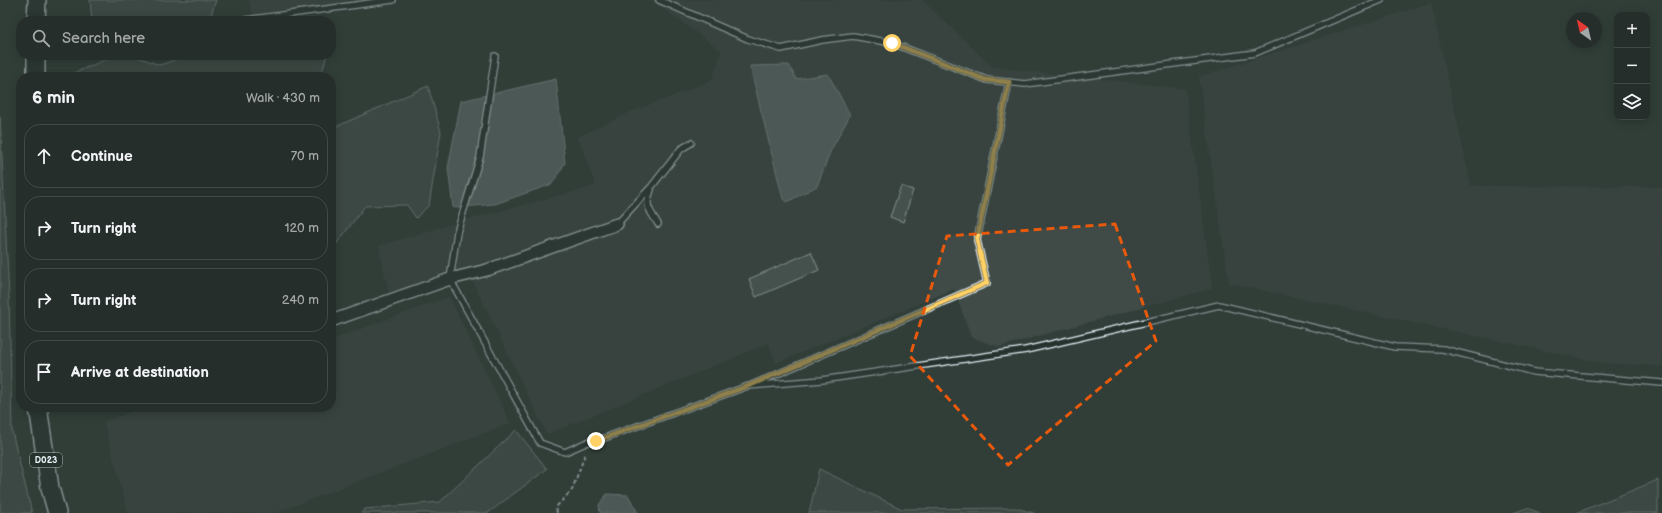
<!DOCTYPE html>
<html lang="en">
<head>
<meta charset="utf-8">
<style>
	body { margin:0; font-family:"Balsamiq Sans",sans-serif; background:#2e3633; color:#f1f3f6 }
	.controls { position:absolute; right:12px; top:12px; display:grid; overflow:hidden; border-radius:8px; box-shadow:0 2px 10px #0003 }
	.controls button { width:36px; height:36px; display:grid; place-items:center; padding:0; border:0; border-bottom:1px solid #424a47; background:#262e2b; color:#f1f3f6; font:20px sans-serif }
	.compass { position:absolute; left:1566px; top:12px; width:36px; height:36px; border-radius:50%; background:#262e2b; box-shadow:0 2px 10px #0003; rotate:326deg }
	.stop { position:absolute; width:12px; height:12px; margin:-9px; border:3px solid #ffd166; border-radius:50%; background:#fff }
	.stop.end { background:#ffd166; border-color:#fff; box-shadow:0 1px 4px #0008 }
	.list { margin:0; padding:0; list-style:none }
	h2 { display:flex; justify-content:space-between; align-items:center; height:52px; margin:0; padding:0 16px; font-size:17px }
	h2 small { font-size:13px; font-weight:400; color:#a4a8a9 }
	.list li { display:grid; grid-template-columns:26px 1fr auto; gap:12px; align-items:center; box-sizing:border-box; height:64px; margin:0 8px 8px; padding:0 8px; border:1px solid #424a47; border-radius:16px }
	.list b { display:block; font-size:15px; white-space:nowrap }
	.list em { font-size:13px; font-style:normal; color:#a4a8a9 }
	.icon { flex:none; width:22px; height:22px; fill:none; stroke:currentColor; stroke-width:2; stroke-linecap:round; stroke-linejoin:round }
	.map { position:relative; flex:none; width:1662px; height:513px; overflow:hidden }
	.search { position:absolute; background:#262e2b; box-shadow:0 2px 10px #0003; left:16px; top:16px; width:320px; height:44px; display:flex; align-items:center; gap:10px; box-sizing:border-box; padding:0 14px; border-radius:16px; color:#a4a8a9; font-size:15px }
	.panel { position:absolute; background:#262e2b; box-shadow:0 2px 10px #0003; left:16px; top:72px; width:320px; height:340px; border-radius:16px }
	.map>svg:first-child { display:block }
	.built { fill:#3f4b46 }
	.green { fill:#495651; stroke:#98a4a4 }
	.water { fill:#6d7978; stroke:#9ea9ab }
	.building { fill:#5c6865; stroke:#e8f1f8 }
	.lines { fill:none; stroke-linecap:round; stroke-linejoin:round }
	.lane-casing { stroke:#e8f1f8; stroke-width:8 }
	.street-casing { stroke:#e8f1f8; stroke-width:14 }
	.primary-casing { stroke:#e8f1f8; stroke-width:20 }
	.path { stroke:#e8f1f8; stroke-width:2; stroke-dasharray:4 3; stroke-linecap:butt }
	.lane { stroke:#26332d; stroke-width:5.5 }
	.street { stroke:#26332d; stroke-width:11 }
	.primary { stroke:#26332d; stroke-width:17 }
	.route { stroke:#ffd166; stroke-width:5 }
	.marked { fill:none; stroke:#e8590c; stroke-width:3; stroke-dasharray:8 5; stroke-linejoin:round }
	.labels { text-anchor:middle; stroke-width:4; stroke-linejoin:round; paint-order:stroke }
	.shield { fill:#26332d; stroke:#aeb8bb; stroke-width:1 }
	.shield-label { font-size:9px; font-weight:bold; fill:#e8f1f8 }
</style>
</head>
<body>
<div class="map">
<svg width="1662" height="513" viewBox="0 0 1662 513">
	<rect width="100%" height="100%" fill="#323e39"/>
	<filter id="ink" filterUnits="userSpaceOnUse"><feTurbulence type="fractalNoise" baseFrequency=".025" numOctaves="2"/><feDisplacementMap in="SourceGraphic" scale="8" xChannelSelector="R" yChannelSelector="G"/><feConvolveMatrix kernelMatrix="1 2 1 2 8 2 1 2 1" color-interpolation-filters="sRGB"/></filter>
	<g filter="url(#ink)">
		<g class="built">
			<polygon points="249,0 400,0 254,20"/>
			<polygon points="651,0 922,0 992,67 1185,89 1212,288 999,347 971,337 954,289 776,363 769,343 547,434 466,267 389,293 379,246 463,221 596,186 578,137 631,112 712,81 722,51"/>
			<polygon points="1431,3 1471,186 1662,187 1662,366 1603,363 1229,283 1199,77"/>
			<polygon points="449,297 510,423 275,513 128,513 104,422 145,407 331,407 331,340"/>
		</g>
		<g class="green">
			<polygon points="90,0 216,0 211,15 92,21"/>
			<polygon points="120,55 132,55 160,65 188,55 327,55 323,69 316,77 74,77 74,73 107,59"/>
			<polygon points="428,86 441,132 429,205 416,218 407,205 365,206 335,246 331,246 331,129"/>
			<polygon points="0,117 9,298 12,432 32,513 0,513"/>
			<polygon points="516,430 547,469 488,513 361,513 365,509 440,502"/>
			<polygon points="819,469 902,509 1015,508 1034,513 809,513"/>
			<polygon points="1658,480 1658,513 1576,513"/>
			<polygon points="1527,508 1540,513 1513,513"/>
		</g>
		<g class="water">
			<polygon points="789,65 796,79 828,74 850,115 830,152 817,186 787,202 783,199 750,66"/>
			<polygon points="556,79 565,163 552,184 495,204 453,208 448,168 461,101"/>
			<polygon points="607,494 628,495 638,513 600,513 599,505"/>
		</g>
		<g class="building">
			<polygon points="901,186 913,190 903,222 890,217"/>
			<polygon points="811,252 819,270 756,297 749,279"/>
		</g>
		<g class="lines">
			<g class="lane-casing">
				<g id="lane">
					<polyline points="659,0 748,39 781,49 822,40 853,36 892,43 987,80 1025,84 1255,53 1381,0"/>
					<polyline points="238,21 393,0"/>
					<polyline points="495,56 480,157 457,232 450,279 540,443 565,452 590,441 596,441 748,386 822,380 1026,350 1219,305 1395,347 1443,349 1534,372 1662,383"/>
					<path d="M651,190C644,207 650,210 658,224"/>
					<polyline points="617,224 652,186 681,149 691,143"/>
					<polyline points="752,385 987,283 977,240 1009,82"/>
				</g>
			</g>
			<g class="street-casing">
				<polyline id="street" points="331,321 450,279 487,270 617,224"/>
			</g>
			<g class="primary-casing">
				<g id="primary">
					<polyline points="36,21 37,0"/>
					<polyline points="36,77 36,55"/>
					<polyline points="38,407 50,488 57,513"/>
				</g>
			</g>
			<polyline class="path" points="557,513 556,507 572,490 586,452"/>
			<use href="#lane" class="lane"/>
			<use href="#street" class="street"/>
			<use href="#primary" class="primary"/>
		</g>
	</g>
	<g class="lines" filter="url(#ink)">
		<polyline class="route" points="596,441 748,386 987,283 977,240 1009,82 986,80 892,43"/>
	</g>
	<path d="M0 0H1662V513H0ZM1115,224L1156,341L1008,465L910,356L947,236Z" fill="#323e39" fill-opacity=".55" fill-rule="evenodd"/>
	<path class="marked" d="M1115,224L1156,341L1008,465L910,356L947,236Z"/>
	<g class="labels">
		<rect class="shield" x="30" y="453" width="32" height="14" rx="3"/>
		<g class="shield-label">
			<text x="46" y="463">D023</text>
		</g>
	</g>
</svg>
<div class="controls">
<button>+</button>
<button>−</button>
<button><svg class="icon" aria-label="layers" viewBox="0 0 24 24"><path d="M12 4l9 5-9 5-9-5zM3 14l9 5 9-5"/></svg></button>
</div>
<svg class="compass" viewBox="-18 -18 36 36"><path d="M0-13l5 13h-10z" fill="#e53935"/><path d="M0 13l5-13h-10z" fill="#a4a8a9"/></svg>
<div class="stop" style="left:892px;top:43px"></div>
<div class="stop end" style="left:596px;top:441px"></div>
<div class="search"><svg class="icon" aria-label="search" viewBox="0 0 24 24"><circle cx="10" cy="10" r="6"/><path d="M15 15l6 6"/></svg>Search here</div>
<section class="panel">
<h2>6 min<small>Walk · 430 m</small></h2>
<ul class="list">
<li><svg class="icon" aria-label="ahead" viewBox="0 0 24 24"><path d="M12 20V5M6 11l6-6 6 6"/></svg><div><b>Continue</b></div><em>70 m</em></li>
<li><svg class="icon" aria-label="right" viewBox="0 0 24 24"><path d="M7 20v-9h11M14 6l5 5-5 5"/></svg><div><b>Turn right</b></div><em>120 m</em></li>
<li><svg class="icon" aria-label="right" viewBox="0 0 24 24"><path d="M7 20v-9h11M14 6l5 5-5 5"/></svg><div><b>Turn right</b></div><em>240 m</em></li>
<li><svg class="icon" aria-label="arrive" viewBox="0 0 24 24"><path d="M6 21V4h12l-3 4 3 4H6"/></svg><div><b>Arrive at destination</b></div></li>
</ul>
</section>
</div>
</body>
</html>
